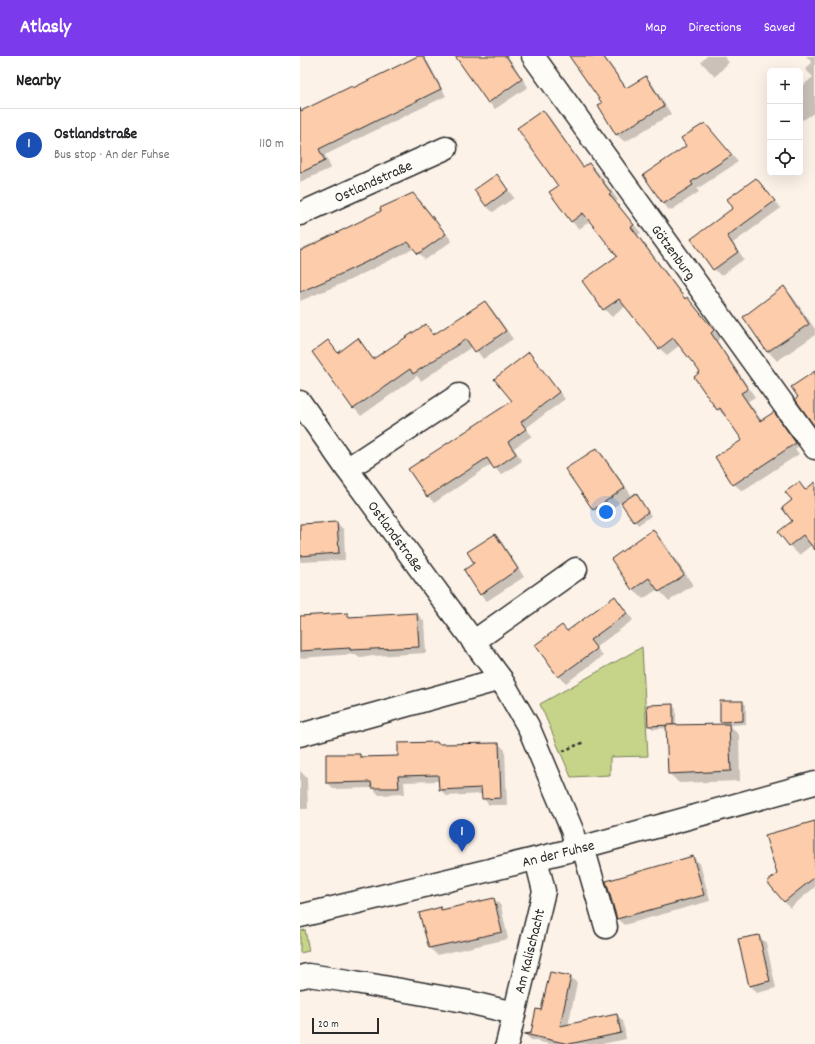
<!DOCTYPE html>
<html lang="en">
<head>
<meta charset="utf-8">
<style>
	body { margin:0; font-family:Dekko,sans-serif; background:#f2f2f2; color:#202124 }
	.controls { position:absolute; right:12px; top:12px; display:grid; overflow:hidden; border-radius:6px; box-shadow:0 4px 16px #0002 }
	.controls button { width:36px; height:36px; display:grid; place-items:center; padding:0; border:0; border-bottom:1px solid #e0e0e0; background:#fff; color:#202124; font:20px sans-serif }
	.scale { position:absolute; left:12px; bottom:10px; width:67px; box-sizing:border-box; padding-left:4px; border:2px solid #2b2b2b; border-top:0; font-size:11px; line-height:14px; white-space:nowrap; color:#2b2b2b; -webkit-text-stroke:3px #fdfcf7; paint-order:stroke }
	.you { position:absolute; left:306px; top:456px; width:14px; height:14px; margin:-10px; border:3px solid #fff; border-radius:50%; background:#1a73e8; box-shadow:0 0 0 6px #1a73e833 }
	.badge { display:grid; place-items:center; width:26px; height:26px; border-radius:50%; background:#7c3aed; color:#fff; font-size:13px; font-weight:700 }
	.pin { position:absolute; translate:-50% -33px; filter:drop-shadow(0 1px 2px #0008) }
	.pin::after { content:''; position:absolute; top:21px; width:14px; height:12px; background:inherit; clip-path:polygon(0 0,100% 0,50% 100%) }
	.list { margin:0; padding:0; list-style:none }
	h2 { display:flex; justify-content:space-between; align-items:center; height:52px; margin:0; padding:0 16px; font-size:17px }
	h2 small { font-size:13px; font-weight:400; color:#757577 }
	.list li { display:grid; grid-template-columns:26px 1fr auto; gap:12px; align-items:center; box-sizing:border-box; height:72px; padding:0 16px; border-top:1px solid #e0e0e0 }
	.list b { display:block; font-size:15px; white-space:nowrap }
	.list p { margin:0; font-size:13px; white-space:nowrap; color:#757577 }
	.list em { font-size:13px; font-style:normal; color:#757577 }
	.icon { flex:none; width:22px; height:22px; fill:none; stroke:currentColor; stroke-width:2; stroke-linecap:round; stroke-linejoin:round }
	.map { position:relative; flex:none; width:515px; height:988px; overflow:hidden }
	header { display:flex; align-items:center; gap:24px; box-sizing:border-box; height:56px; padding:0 20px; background:#7c3aed; color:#fff }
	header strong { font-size:19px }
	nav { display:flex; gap:22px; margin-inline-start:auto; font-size:14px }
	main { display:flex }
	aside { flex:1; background:#fff }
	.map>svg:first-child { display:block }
	.green { fill:#c5d488; stroke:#78805a }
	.shadow { fill:#0003 }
	.building { fill:#fcccab; stroke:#2b2b2b }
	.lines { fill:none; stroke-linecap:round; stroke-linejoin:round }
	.minor-casing { stroke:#2b2b2b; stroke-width:25 }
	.path { stroke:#2b2b2b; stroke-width:2.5; stroke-dasharray:3 3; stroke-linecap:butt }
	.minor { stroke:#fdfcf7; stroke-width:22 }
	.labels { text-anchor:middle; stroke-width:3.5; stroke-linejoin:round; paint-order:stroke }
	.street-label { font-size:15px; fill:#2b2b2b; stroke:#fdfcf7 }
</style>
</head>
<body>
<header>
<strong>Atlasly</strong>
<nav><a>Map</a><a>Directions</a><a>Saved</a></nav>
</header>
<main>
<aside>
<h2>Nearby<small></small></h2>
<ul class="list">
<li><span class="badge" style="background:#1a4fb4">1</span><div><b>Ostlandstraße</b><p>Bus stop · An der Fuhse</p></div><em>110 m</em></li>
</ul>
</aside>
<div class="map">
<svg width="515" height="988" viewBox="0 0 515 988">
	<rect width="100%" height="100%" fill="#fdf2e8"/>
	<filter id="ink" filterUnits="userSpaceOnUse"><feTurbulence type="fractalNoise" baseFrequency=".025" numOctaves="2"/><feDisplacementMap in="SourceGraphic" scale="8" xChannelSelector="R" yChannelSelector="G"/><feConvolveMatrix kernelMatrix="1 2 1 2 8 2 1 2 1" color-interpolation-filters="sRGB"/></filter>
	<g filter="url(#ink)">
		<g class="green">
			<polygon points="342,591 348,700 310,701 310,719 271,721 240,648"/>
			<polygon points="5,874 9,895 0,897 0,875"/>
		</g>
		<g class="shadow">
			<polygon points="121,0 122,0 128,6 146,40 25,99 31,112 0,126 0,74 52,31 54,33"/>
			<polygon points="156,0 208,0 228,31 195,53 188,46"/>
			<polygon points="270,0 304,0 327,32 346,21 353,29 371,58 325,86 317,79 299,50 304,47"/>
			<polygon points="407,0 423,0 429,6 415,21 401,6"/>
			<polygon points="506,0 515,0 515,58 514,57 503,64 500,61 500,32 513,21 505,13 512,7"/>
			<polygon points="243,55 250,62 284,112 289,108 297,115 318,144 316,146 341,177 338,179 386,243 387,243 395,250 420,282 417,285 455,341 448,345 462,365 474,358 481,365 499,390 495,393 499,398 442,435 434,428 443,384 427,360 425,361 418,353 402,317 380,289 367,299 359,292 326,250 312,261 304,253 284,226 318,200 290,165 279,173 271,165 259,130"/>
			<polygon points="405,68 438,106 397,133 399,136 370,155 364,148 344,119 388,90"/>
			<polygon points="197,119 203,126 214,142 193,156 186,150"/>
			<polygon points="462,130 481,152 433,187 444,203 421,220 414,213 392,183"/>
			<polygon points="113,138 120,144 152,185 125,204 115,192 48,225 0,245 0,193 11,188 13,190 82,155"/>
			<polygon points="484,231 493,241 515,273 515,279 477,305 468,295"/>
			<polygon points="185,246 192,253 213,283 183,303 173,290 121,325 117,320 61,360 54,352 28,286 39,298 58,284 65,291 74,304 126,270 135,280"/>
			<polygon points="235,304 265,343 226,372 232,380 214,392 222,405 201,419 192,408 134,447 128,440 213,346"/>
			<polygon points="297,393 304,400 332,440 339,441 351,460 338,469 321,446 301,460 294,453 266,414"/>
			<polygon points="499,427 506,434 515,427 515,493 512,489 499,499 490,490 479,476 493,465 493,444"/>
			<polygon points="37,467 44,474 45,504 0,506 0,469"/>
			<polygon points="353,475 363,485 393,529 369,545 358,533 343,543 333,533 312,503"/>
			<polygon points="195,479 202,486 224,521 187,545 180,538 175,507"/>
			<polygon points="315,541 321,548 333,564 296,591 303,600 266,627 259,620 267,576"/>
			<polygon points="48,558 52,562 117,558 124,565 126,597 58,601 56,598 0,602 0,561"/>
			<polygon points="442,646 446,649 446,668 429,669 439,679 440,725 379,727 369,717 367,672 353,673 349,669 372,649 376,653 376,670 424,669 421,666"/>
			<polygon points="199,688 205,694 207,749 189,749 183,742 182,738 146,740 140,733 139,725 104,726 105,738 79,739 73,732 34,733 27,726 60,699 62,702 99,701 139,689"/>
			<polygon points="0,715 7,722 8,753 0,753"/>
			<polygon points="515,766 515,831 490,852 468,827 478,818"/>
			<polygon points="393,801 400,808 410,845 324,869 318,862"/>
			<polygon points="194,843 201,850 208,883 137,899 130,892 140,852 143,855"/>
			<polygon points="459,880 466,887 476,932 457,937 450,930 439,884"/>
			<polygon points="271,921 277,927 268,970 317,959 323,965 326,983 302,988 249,988 231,984 226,979 232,978 242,956"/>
		</g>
		<g class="building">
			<polygon points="118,0 123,0 141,33 19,93 25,105 0,117 0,52 1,55 52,30 53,32"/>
			<polygon points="155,0 206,0 222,23 188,47"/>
			<polygon points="269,0 303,0 326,32 346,20 364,50 316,79 298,49 302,47"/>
			<polygon points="243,54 283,111 289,107 311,137 309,138 334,169 331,171 385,243 387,241 414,274 411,277 448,333 441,337 460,365 474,356 496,387 433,429 415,401 442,384 420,352 417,354 394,321 400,316 373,282 359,293 319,243 303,254 282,225 317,200 283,157 271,166 249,136 258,130 217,72"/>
			<polygon points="405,67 432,99 391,126 393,129 363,148 343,119 386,90 381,82"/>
			<polygon points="197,118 208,134 186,150 174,134"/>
			<polygon points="456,122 475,145 427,180 438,196 413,214 391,183 433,152 427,143"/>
			<polygon points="113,137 146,178 118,198 108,186 41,218 0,236 0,195 81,155 80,152"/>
			<polygon points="484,230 509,268 467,296 443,261"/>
			<polygon points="185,245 206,275 175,296 166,283 113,318 110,313 53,353 12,296 28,284 38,297 58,282 73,303 126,268 133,279"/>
			<polygon points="229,296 259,336 221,366 226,373 208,386 216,398 194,413 187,402 127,441 108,413 212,345 194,323"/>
			<polygon points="515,315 515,371 495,343 498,341 491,331"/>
			<polygon points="297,392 325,432 293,454 265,413"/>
			<polygon points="499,426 505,434 515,426 515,494 503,479 489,490 478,476 492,465 482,452 492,444 485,436"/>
			<polygon points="336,437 348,456 334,466 321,447"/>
			<polygon points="37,466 39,497 0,500 0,468"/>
			<polygon points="353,473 384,519 359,536 349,522 332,534 311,503"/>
			<polygon points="195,478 218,513 180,539 164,514 174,507 167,496"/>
			<polygon points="315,540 327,557 290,584 297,593 258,621 235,589 262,569 267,575"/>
			<polygon points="48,557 48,561 117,557 119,591 50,594 50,592 0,595 0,560"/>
			<polygon points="420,645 443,645 443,665 420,666"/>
			<polygon points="373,648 373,669 348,670 347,649"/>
			<polygon points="429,668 431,715 368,718 366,669"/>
			<polygon points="137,686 138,688 199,687 201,742 182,743 181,732 139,734 138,719 98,720 99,732 72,732 71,726 26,727 26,698 60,698 60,701 98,700 98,687"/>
			<polygon points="515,765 515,821 484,846 467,826 477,818 465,779"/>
			<polygon points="393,800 404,839 317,863 306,825"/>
			<polygon points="194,842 202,876 129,892 119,857 141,851 141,854"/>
			<polygon points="459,879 470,925 449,930 438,883"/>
			<polygon points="250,916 271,920 260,970 317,958 321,977 269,988 224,978 231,977 236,953 241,954"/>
		</g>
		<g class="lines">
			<g class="minor-casing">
				<g id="minor">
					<polyline points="233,0 515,392"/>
					<polyline points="0,158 146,92"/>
					<polyline points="0,346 47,413 201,623 228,670 272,774 276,793"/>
					<polyline points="47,413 159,339"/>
					<polyline points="173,586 276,513"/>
					<polyline points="0,679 201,623"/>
					<polyline points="283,791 306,871"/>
					<polyline points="0,860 276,793 515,727"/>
					<polyline points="0,921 8,919 55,926 164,945 214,957"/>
					<polyline points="207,988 244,835 236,803"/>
				</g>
			</g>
			<polyline class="path" points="263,695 284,686"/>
			<use href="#minor" class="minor"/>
		</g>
	</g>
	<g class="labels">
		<g class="street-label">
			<text transform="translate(73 125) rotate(-24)" y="5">Ostlandstraße</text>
			<text transform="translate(374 196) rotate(54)" y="5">Götzenburg</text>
			<text transform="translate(96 480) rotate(54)" y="5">Ostlandstraße</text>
			<text transform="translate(258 797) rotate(-14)" y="5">An der Fuhse</text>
			<text transform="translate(229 895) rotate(-76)" y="5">Am Kalischacht</text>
		</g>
	</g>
</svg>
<div class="controls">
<button>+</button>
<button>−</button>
<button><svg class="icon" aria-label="locate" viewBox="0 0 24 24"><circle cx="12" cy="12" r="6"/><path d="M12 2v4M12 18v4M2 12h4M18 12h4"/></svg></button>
</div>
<div class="scale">20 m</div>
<div class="you"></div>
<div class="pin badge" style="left:162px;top:796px;background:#1a4fb4">1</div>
</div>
</main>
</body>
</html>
